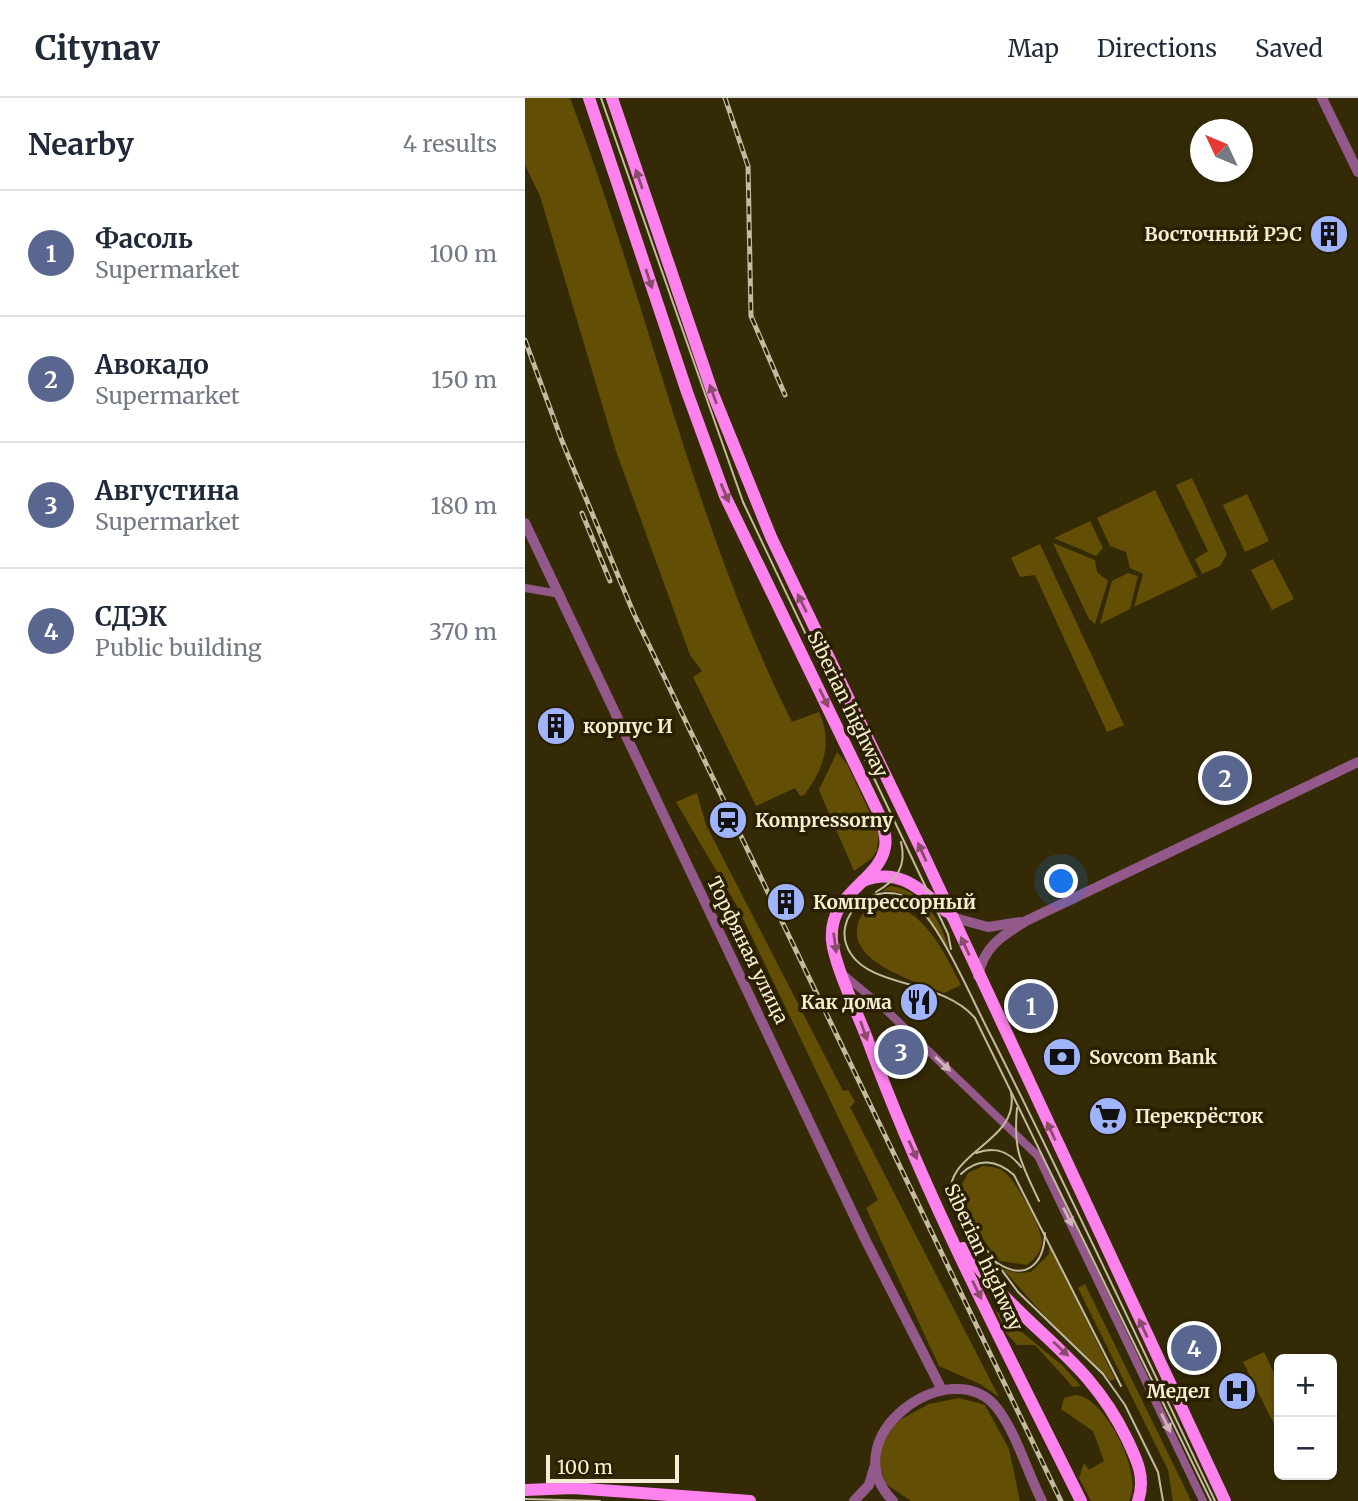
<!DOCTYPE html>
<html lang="en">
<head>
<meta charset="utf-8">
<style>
	body { margin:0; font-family:Merriweather,serif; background:#f6f6f7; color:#1f2937 }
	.controls { position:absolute; right:21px; bottom:21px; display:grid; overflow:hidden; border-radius:10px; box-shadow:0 2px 5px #0004 }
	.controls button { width:63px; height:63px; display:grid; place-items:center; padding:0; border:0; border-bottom:2px solid #e0e1e3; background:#fff; color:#1f2937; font:35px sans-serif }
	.compass { position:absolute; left:665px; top:21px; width:63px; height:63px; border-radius:50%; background:#fff; box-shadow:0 2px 5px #0004; rotate:314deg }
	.scale { position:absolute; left:21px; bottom:18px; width:133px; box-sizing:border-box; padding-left:7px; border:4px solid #f5edd5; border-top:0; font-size:19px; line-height:24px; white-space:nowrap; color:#f5edd5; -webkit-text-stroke:5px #2a2000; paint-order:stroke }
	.you { position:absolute; left:537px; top:784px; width:24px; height:24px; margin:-18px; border:5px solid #fff; border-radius:50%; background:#1a73e8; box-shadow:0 0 0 10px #1a73e833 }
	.badge { display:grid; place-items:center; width:46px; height:46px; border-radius:50%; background:#596790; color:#fff; font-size:23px; font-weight:700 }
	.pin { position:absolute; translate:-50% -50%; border:4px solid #fff; box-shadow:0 2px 7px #0006 }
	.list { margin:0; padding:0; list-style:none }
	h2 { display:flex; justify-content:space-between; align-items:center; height:91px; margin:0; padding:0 28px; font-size:30px }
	h2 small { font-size:23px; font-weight:400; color:#747a83 }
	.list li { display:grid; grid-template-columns:46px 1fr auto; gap:21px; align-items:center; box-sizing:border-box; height:126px; padding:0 28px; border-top:2px solid #e0e1e3 }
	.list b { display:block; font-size:26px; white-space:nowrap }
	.list p { margin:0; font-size:23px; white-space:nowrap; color:#747a83 }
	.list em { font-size:23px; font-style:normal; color:#747a83 }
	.map { position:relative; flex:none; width:833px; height:1403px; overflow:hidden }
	header { display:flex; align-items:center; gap:42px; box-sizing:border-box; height:98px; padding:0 35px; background:#fff; border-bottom:2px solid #e0e1e3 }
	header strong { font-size:33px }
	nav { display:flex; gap:38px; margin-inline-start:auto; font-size:24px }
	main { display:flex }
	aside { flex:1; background:#fff }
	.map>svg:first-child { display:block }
	.green { fill:#624f05 }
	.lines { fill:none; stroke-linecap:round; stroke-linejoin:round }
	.minor { stroke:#94598b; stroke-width:8 }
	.tertiary { stroke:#94598b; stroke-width:10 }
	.primary { stroke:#fd82ed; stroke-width:12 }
	.tram { stroke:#c3bba0; stroke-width:2 }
	.rail-casing { stroke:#c3bba0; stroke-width:5 }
	.rail { stroke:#2a2000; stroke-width:2.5; stroke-dasharray:8; stroke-linecap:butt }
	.oneway { fill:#894c6b }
	.oneway2 { fill:#ceb2b7 }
	.labels { text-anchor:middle; stroke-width:7; stroke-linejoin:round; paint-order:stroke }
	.poi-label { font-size:19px; font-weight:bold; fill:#f5edd5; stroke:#2a2000; text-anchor:start }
	.street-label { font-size:19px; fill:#f5edd5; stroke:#2a2000 }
</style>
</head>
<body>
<header>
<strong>Citynav</strong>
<nav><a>Map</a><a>Directions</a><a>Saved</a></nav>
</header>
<main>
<aside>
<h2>Nearby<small>4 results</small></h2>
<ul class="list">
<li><span class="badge">1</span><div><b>Фасоль</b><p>Supermarket</p></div><em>100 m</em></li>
<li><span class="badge">2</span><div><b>Авокадо</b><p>Supermarket</p></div><em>150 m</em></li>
<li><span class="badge">3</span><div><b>Августина</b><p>Supermarket</p></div><em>180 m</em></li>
<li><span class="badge">4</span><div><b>СДЭК</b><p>Public building</p></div><em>370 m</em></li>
</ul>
</aside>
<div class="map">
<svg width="833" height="1403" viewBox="0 0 833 1403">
	<rect width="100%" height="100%" fill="#342a06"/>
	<g class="green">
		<path d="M0,0H45C123,205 169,429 267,624L294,614C308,644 299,671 279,697L275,698L270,690L231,708L168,579L177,573L165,557L91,353L15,98L0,67Z"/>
		<polygon points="667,380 702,456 695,468 677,476 670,461 683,453 651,387"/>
		<polygon points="630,392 672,479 609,509 618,476 605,470 601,454 585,448 572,420"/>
		<polygon points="722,396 744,443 720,454 698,407"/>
		<polygon points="565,423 578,450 571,458 529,440"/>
		<polygon points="528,445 570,462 572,474 583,483 570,526 564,521"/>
		<polygon points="515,446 599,627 582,634 510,477 495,479 486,460"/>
		<polygon points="748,461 769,501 747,512 726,472"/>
		<polygon points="603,475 613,478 605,511 575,526 587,483"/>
		<polygon points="312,654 322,666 354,734 352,752 347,760 329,773 294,692"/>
		<polygon points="172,695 181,727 318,993 323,992 330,1004 325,1009 474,1299 455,1286 414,1268 341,1110 353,1102 212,808 151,704"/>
		<path d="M365,788C398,791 419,826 425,857C411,831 392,789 357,793Z"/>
		<path d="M356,804C400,811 417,851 436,887L419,895C394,884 328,867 332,831C333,817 344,809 356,804Z"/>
		<path d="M458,1068C465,1069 474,1069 479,1074C491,1082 518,1131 517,1145C515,1156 510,1160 502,1167L475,1163L445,1126L434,1092L443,1075Z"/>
		<polygon points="524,1147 590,1281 586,1283 526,1225 478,1171 493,1175 506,1174 524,1156"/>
		<polygon points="560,1186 658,1386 666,1403 648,1403 643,1372 553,1190"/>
		<polygon points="471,1213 538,1268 556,1288 548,1289 510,1247 492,1247 481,1235"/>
		<polygon points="739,1254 754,1285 754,1336 718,1264"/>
		<path d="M551,1297C580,1299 620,1378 604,1403H566L554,1380L559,1365L564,1372L579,1363L568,1333L536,1311L539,1300Z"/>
		<polygon points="434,1300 460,1307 484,1351 495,1403 386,1403 361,1386 355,1369 356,1349 371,1324 404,1306"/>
	</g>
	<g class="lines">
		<g class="minor">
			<polyline points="0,490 35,496"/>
			<polyline points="319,877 361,912 513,1058 678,1403"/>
		</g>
		<g class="tertiary">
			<polyline points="797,0 833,74"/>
			<polyline points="0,425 340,1141 417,1292"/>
			<polyline points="426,819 463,829 495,824"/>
			<path d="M453,878C459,848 477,838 501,823L833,664"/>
			<polyline points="329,1403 344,1387 349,1370"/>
			<path d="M368,1403C305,1339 427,1252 472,1310C492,1336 502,1374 517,1403"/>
		</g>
		<g class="primary">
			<path d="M64,0L162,294L200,398L355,718C358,728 362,739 360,749C354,784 303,794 307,843C310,869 333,916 343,943C401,1101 481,1252 556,1403"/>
			<polyline points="87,0 188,296 246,439 395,749 700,1403"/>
			<path d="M338,783C374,768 396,792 422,814"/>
			<path d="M438,1150C453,1170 470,1190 488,1207C535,1254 572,1279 602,1341C612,1362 621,1380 613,1403"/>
			<polyline points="0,1392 48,1390 225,1403"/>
		</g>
		<g class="tram">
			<polyline points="76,0 218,404 423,836 426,851"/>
			<path d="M351,794C372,782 382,768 376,744"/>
			<path d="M486,994C496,1047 413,1053 427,1105L493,1194L578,1276L600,1307L633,1374L638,1403"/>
			<path d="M492,1010C488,1054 496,1064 514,1103"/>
			<path d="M451,1055C470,1048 484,1053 496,1069"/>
			<path d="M436,1076C453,1059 472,1062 489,1077L596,1288"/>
			<path d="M471,1164C500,1184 519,1167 520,1135"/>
			<polyline points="0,1401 75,1403"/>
			<path d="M686,1403L450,920C418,882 348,890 326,856C301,818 354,776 388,804C416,827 447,902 465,936C543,1090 615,1247 690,1403"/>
		</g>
		<g class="rail-casing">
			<g id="rail">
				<polyline points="200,0 223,68 226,218 260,297"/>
				<polyline points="0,242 37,343 109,516 536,1403"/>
				<polyline points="57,415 85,483"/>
			</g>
		</g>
		<use href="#rail" class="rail"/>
	</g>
	<defs><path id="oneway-solid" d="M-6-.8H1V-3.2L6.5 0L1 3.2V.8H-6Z" transform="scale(1.75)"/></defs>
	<g class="oneway">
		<use href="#oneway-solid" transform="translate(114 81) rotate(-109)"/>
		<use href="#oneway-solid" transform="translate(124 181) rotate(72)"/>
		<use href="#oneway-solid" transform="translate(188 296) rotate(-110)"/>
		<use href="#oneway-solid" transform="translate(200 395) rotate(67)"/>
		<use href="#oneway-solid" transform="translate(277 505) rotate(-116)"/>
		<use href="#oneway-solid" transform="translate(299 600) rotate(64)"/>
		<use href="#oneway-solid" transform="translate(397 754) rotate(-114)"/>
		<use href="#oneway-solid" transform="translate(310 845) rotate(82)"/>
		<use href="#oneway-solid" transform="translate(440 848) rotate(-115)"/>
		<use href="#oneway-solid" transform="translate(339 933) rotate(70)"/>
		<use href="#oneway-solid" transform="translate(526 1033) rotate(-115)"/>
		<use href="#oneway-solid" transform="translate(388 1052) rotate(66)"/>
		<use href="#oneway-solid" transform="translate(452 1192) rotate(64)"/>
		<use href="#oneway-solid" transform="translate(618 1230) rotate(-115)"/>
		<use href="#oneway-solid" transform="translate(536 1251) rotate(43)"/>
	</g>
	<g class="oneway2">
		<use href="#oneway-solid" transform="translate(418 966) rotate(43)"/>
		<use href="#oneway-solid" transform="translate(543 1119) rotate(64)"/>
		<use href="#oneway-solid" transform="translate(641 1325) rotate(64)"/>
	</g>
	<defs>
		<g id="building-disc" transform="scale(2.0125)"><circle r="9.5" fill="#a0b3fd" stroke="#2a2000"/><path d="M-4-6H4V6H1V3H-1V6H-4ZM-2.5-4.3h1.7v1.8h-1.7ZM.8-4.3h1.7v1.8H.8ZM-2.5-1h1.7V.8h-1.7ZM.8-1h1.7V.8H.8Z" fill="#111"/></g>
		<g id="station-disc" transform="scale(2.0125)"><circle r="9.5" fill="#a0b3fd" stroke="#2a2000"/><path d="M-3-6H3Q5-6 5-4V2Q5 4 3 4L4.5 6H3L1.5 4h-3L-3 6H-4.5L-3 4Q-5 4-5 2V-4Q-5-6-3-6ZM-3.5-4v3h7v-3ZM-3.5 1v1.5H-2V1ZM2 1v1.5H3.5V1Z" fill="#111"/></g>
		<g id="restaurant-disc" transform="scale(2.0125)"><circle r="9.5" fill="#a0b3fd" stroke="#2a2000"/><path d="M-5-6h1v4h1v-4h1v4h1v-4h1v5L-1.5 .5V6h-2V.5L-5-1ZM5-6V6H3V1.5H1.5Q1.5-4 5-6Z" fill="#111"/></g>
		<g id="bank-disc" transform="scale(2.0125)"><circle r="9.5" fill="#a0b3fd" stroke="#2a2000"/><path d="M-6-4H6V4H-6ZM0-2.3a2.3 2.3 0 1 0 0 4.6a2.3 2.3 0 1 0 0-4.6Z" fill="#111"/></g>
		<g id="supermarket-disc" transform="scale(2.0125)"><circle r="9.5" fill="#a0b3fd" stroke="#2a2000"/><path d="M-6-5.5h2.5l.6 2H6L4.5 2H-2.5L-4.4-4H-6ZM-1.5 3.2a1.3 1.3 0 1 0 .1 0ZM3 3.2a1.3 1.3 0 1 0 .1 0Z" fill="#111"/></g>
		<g id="hospital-disc" transform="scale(2.0125)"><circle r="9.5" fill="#a0b3fd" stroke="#2a2000"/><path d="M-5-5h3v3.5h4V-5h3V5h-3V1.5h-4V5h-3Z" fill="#111"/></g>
	</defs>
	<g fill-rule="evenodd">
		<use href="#building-disc" x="804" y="136"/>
		<use href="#building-disc" x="31" y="628"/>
		<use href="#station-disc" x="203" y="722"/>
		<use href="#building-disc" x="261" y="804"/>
		<use href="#restaurant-disc" x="394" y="904"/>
		<use href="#bank-disc" x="537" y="959"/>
		<use href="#supermarket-disc" x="583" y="1018"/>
		<use href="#hospital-disc" x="712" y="1293"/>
	</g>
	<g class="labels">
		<g class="poi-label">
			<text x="777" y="143" text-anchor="end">Восточный РЭС</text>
			<text x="58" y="635">корпус И</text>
			<text x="230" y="729">Kompressorny</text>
			<text x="288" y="811">Компрессорный</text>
			<text x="367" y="911" text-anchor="end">Как дома</text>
			<text x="564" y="966">Sovcom Bank</text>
			<text x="610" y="1025">Перекрёсток</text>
			<text x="685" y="1300" text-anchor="end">Медел</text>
		</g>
		<g class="street-label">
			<text transform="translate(323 606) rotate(64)" y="7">Siberian highway</text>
			<text transform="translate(223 852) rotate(64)" y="7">Торфяная улица</text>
			<text transform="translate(459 1159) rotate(65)" y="7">Siberian highway</text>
		</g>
	</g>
</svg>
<div class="controls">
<button>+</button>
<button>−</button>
</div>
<svg class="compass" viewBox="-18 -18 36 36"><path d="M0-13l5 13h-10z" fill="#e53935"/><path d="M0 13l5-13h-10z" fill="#747a83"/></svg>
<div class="scale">100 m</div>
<div class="you"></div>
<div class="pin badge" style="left:506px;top:908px">1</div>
<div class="pin badge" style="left:700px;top:680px">2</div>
<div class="pin badge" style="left:376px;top:954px">3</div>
<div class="pin badge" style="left:669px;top:1250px">4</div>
</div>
</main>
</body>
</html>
